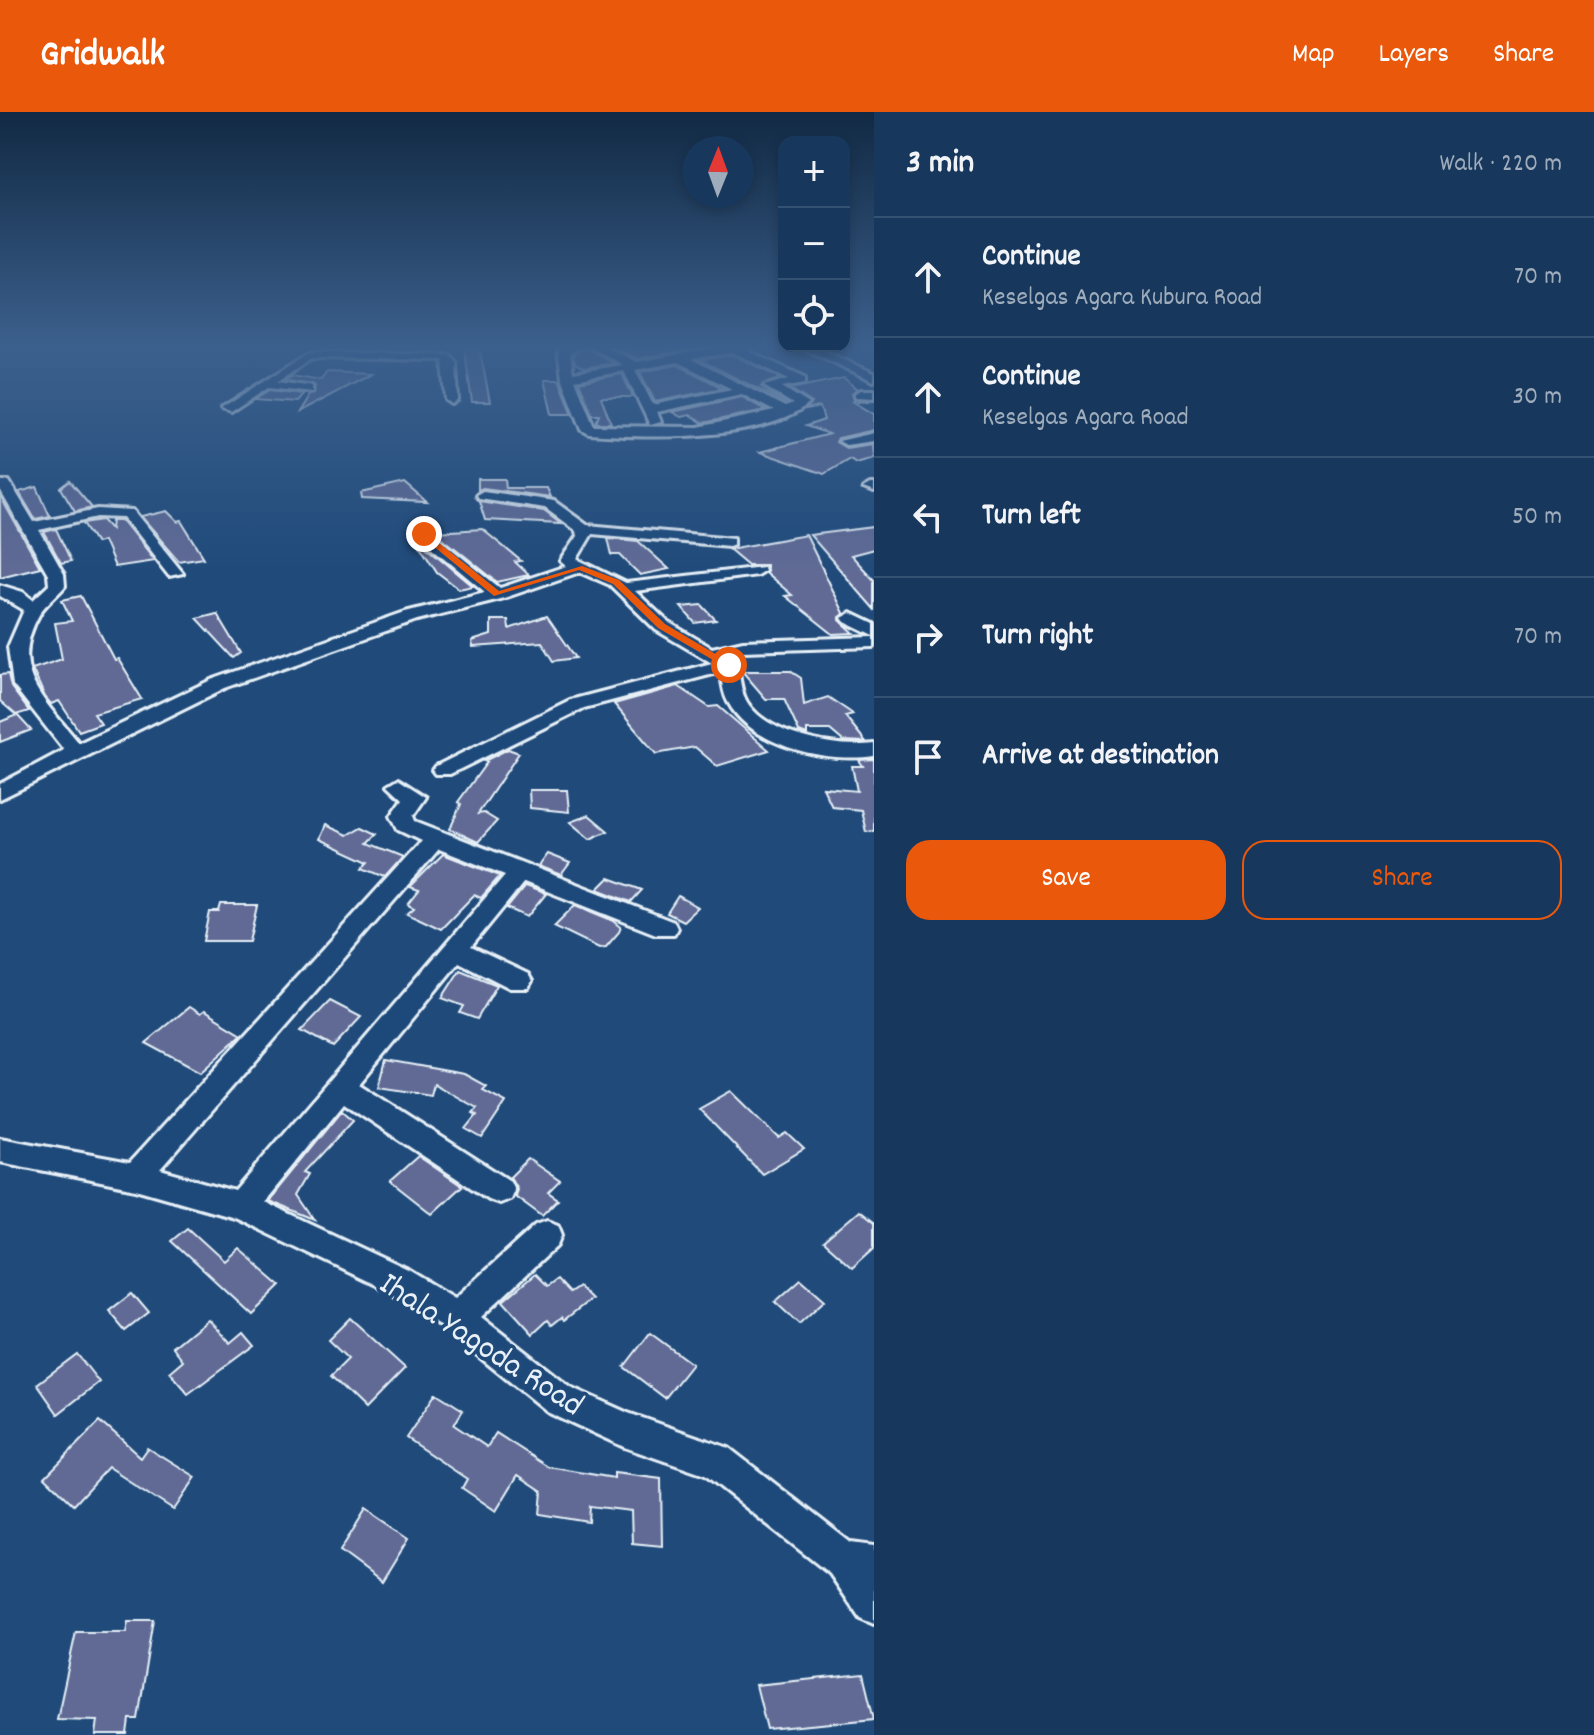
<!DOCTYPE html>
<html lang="en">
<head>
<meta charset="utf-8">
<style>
	body { margin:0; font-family:Dekko,sans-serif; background:#244365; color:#f1f3f6 }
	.controls { position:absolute; right:24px; top:24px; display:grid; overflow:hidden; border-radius:16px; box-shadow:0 4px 12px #0003 }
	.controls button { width:72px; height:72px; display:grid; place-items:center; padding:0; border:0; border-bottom:2px solid #365272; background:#17385c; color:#f1f3f6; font:40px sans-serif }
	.compass { position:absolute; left:682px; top:24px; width:72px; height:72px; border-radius:50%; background:#17385c; box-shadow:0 4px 12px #0003; rotate:1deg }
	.stop { position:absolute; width:24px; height:24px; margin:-18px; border:6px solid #ea580c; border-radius:50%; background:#fff }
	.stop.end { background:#ea580c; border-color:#fff; box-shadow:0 2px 8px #0008 }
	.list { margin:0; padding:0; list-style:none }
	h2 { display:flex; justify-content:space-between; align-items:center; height:104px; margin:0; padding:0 32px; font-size:34px }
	h2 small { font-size:26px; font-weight:400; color:#9eacbb }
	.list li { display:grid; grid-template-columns:52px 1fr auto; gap:24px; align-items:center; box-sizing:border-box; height:120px; padding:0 32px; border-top:2px solid #365272 }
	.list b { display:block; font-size:30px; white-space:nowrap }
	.list p { margin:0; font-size:26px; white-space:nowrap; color:#9eacbb }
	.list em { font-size:26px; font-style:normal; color:#9eacbb }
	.actions { display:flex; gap:16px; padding:24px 32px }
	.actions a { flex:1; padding:18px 0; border:2px solid #ea580c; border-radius:24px; text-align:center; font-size:28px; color:#ea580c }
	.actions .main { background:#ea580c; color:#fff }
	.icon { flex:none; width:44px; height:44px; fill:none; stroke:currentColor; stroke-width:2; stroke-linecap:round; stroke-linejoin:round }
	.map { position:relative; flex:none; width:874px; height:1623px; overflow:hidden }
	header { display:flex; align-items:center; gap:48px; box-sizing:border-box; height:112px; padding:0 40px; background:#ea580c; color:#fff }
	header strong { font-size:38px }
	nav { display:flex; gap:44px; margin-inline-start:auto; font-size:28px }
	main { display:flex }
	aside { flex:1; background:#17385c }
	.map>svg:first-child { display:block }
	.building { fill:#606b95; stroke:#e8f1f8; stroke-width:2 }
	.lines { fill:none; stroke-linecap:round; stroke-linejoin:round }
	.minor-casing { stroke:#e8f1f8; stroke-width:6 }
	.minor { fill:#1f4a7a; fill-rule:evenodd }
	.route { fill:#ea580c }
	.labels { text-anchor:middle; stroke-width:7; stroke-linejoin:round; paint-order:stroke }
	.near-street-label { font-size:34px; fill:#e8f1f8; stroke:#1f4a7a }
</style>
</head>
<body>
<header>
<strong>Gridwalk</strong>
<nav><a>Map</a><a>Layers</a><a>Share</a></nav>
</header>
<main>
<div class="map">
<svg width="874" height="1623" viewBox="0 0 874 1623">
	<rect width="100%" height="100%" fill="#1f4a7a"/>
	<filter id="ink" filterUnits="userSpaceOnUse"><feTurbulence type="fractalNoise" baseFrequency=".0125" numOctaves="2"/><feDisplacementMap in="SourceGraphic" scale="16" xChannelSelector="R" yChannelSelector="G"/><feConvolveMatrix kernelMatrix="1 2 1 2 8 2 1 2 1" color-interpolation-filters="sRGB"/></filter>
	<g filter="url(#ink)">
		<g class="building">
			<polygon points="464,234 479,234 490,290 472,290"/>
			<polygon points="586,234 588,237 614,251 584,256 575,251 573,243"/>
			<polygon points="609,234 709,234 637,247"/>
			<polygon points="733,243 781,266 761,275 786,291 700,248"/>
			<polygon points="678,253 723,276 655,290 640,260"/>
			<polygon points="327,260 371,262 297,301 308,283 314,282 315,274 286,267 292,263 321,268"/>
			<polygon points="622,262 633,285 601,285 611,311 596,311 599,302 592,302 579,270"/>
			<polygon points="844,266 858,277 852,281 854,287 870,289 854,290 874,302 874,318 838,326 836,330 846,336 873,332 874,346 856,351 850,347 824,362 760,340 829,322 806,314 824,308 820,295 806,298 812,291 790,277"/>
			<polygon points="544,268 559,268 573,302 552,302"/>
			<polygon points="270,278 302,282 295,290 255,287"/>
			<polygon points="742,285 765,298 703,311 690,303 681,305 672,300"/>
			<polygon points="478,367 505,367 506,376 546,376 550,385 483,376 478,378"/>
			<polygon points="70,369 92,395 75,399 61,376"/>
			<polygon points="405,371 427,390 362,387 361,381"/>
			<polygon points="37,375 50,404 35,407 19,380"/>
			<polygon points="0,384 40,455 0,465"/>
			<polygon points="479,389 544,399 561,412 485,408"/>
			<polygon points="166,399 177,410 181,409 204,446 179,450 140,405"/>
			<polygon points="103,408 111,417 112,409 121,409 153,449 114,455 103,429 97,431 84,411"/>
			<polygon points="874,415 874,437 851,443 874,468 874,497 810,423"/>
			<polygon points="56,417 71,449 61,451 44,420"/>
			<polygon points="482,417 521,449 515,450 529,463 497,470 435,420"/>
			<polygon points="416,421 417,427 473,474 459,477 437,460 413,422"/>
			<polygon points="806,423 844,501 840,508 854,521 833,522 785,484 792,483 766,461 766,453 748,453 729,437"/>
			<polygon points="608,426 638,429 669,457 640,463 620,443 612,443"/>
			<polygon points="81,484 114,547 117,546 142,587 94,601 101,611 79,619 59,589 51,592 45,585 32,557 62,547 55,511 72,509 62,488"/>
			<polygon points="702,493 716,508 695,511 681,495"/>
			<polygon points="217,501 241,541 234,546 197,506"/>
			<polygon points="547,504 576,546 554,549 542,530 473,535 472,529 491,523 491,508 508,508 509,517"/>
			<polygon points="742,559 790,559 801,566 804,593 828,585 853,602 845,604 866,630 843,629 830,618 807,618 807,623 799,620 784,587 766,587"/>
			<polygon points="8,562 11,575 29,599 16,603 0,589 0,563"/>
			<polygon points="678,574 709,595 718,594 769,638 717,654 695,635 656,642 614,592"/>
			<polygon points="17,603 31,618 0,630 0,610"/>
			<polygon points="508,637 519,641 478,702 484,701 497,709 478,730 450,717 461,692 458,690 487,650 484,649"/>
			<polygon points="874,647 874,719 866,720 861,698 832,695 823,676 857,679 852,654 863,654 859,648"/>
			<polygon points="529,678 567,678 569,700 530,696"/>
			<polygon points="589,703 608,719 590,727 570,710"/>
			<polygon points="325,713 348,723 362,715 377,722 368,731 403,745 385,765 363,756 369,750 319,727"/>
			<polygon points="443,742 500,764 481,786 474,783 441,817 407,801 414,795 408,792 419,778 410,775"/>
			<polygon points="547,742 570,751 561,763 538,754"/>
			<polygon points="609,766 642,778 631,790 598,777"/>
			<polygon points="525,774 546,782 527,805 507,796"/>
			<polygon points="678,784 698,795 683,809 667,801"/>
			<polygon points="221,793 257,793 249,829 204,829 210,800 219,800"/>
			<polygon points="575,793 614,809 621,815 619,820 606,835 599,836 554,814"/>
			<polygon points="460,858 497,873 477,907 460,901 464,894 442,886"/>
			<polygon points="330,889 361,905 333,935 302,918"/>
			<polygon points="189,895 200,902 204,899 242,922 200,960 146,931"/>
			<polygon points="386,948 464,962 486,974 483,978 506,990 482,1026 466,1017 477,1003 473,1001 477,996 434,972 431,983 379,975"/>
			<polygon points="731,979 779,1026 787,1021 804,1037 762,1062 699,997"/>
			<polygon points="342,998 353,1008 305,1060 310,1062 298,1083 315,1108 268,1089"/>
			<polygon points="418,1044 462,1074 432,1102 390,1069"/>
			<polygon points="528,1047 560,1069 548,1081 558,1088 542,1104 515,1084 517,1077 510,1065"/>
			<polygon points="859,1099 874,1111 874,1136 852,1156 823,1130"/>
			<polygon points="188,1116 224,1149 238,1136 281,1173 251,1202 172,1129"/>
			<polygon points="535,1162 547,1174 557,1167 570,1181 579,1175 591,1187 564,1208 562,1205 552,1213 548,1208 533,1222 503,1189"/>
			<polygon points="801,1167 825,1188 799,1212 775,1190"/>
			<polygon points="132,1181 149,1201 126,1219 109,1199"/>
			<polygon points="350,1206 405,1256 365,1297 331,1264 348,1247 328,1228"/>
			<polygon points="207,1207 230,1231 243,1220 254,1233 188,1282 169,1260 183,1248 173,1235"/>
			<polygon points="650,1221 692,1252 665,1286 624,1255"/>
			<polygon points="77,1242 99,1270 58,1302 37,1272"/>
			<polygon points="436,1281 463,1298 454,1313 487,1335 496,1321 549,1355 614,1366 614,1361 661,1367 662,1434 632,1431 631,1399 590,1394 589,1410 540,1402 542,1379 518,1363 496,1399 462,1376 467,1367 406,1326"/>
			<polygon points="100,1309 140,1345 147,1335 195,1365 173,1398 108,1356 74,1393 45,1365"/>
			<polygon points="366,1397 409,1426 382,1470 340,1439"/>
			<polygon points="127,1509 155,1509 139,1608 130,1608 128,1623 95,1623 97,1608 57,1607 76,1520 125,1520"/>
			<polygon points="863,1562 874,1607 767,1617 756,1573"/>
		</g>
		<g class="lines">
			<g class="minor-casing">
				<g id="minor">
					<path d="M568,234H583L570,241L573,261L623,253L590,234H603L637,250L724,234H752L746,238L805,265V271L782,275L809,292C763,330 647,326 589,322L582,318L562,266L558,239ZM733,240L789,267L764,274L793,292L785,295L691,247ZM678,250L732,277L653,293L635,258ZM624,259L650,313L661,310L657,300L742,282L774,299L698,315L594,314L575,268Z"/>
					<polygon points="798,234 813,234 874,261 874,269"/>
					<polygon points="310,240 450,243 456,250 458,288 452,292 446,288 443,248 312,246 278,269 312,274 312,280 269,275 231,300 221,297"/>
					<polygon points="861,278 874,278 874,286 857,285 855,282"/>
					<polygon points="874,321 874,329 846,333 839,329"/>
					<path d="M0,369H9L34,410L98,397L132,399L183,462L169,465L123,406L98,405L39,418L64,462L65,474C58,483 46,491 40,501C7,559 44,588 79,631L211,568L405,500L485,480L419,425V419H429L500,476L566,454L560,449L577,424L576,419L545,396L478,386L476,383L483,379L554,389L587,413L734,426V432L729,434L592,422L577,447L626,471L763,455L765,458L757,463L635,479L668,510L712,536L743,529L874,525V535L743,539L726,543L738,553C740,565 740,579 747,590C768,624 837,637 874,632V644C828,651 752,635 728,590C723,581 722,570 721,560L584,596L450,662H436L433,658L436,654L570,588L712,551L656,518L610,473L580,460L504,486L417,508L225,576L0,687V672L64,638L13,573L8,535L24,498L0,484V473L23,480L33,488L49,473L48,462L0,378Z"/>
					<polygon points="870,372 874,372 874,380 863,376"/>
					<polygon points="851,501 874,512 874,524 845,510 842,506"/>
					<path d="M398,667L426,685L413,704L415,709L674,810L677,816L674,822H656L524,770L471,835L528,862L532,869L528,876H510L459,850L359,972L510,1069L514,1078L510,1087L499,1091L488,1087L344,991L263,1090L410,1159L455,1186L536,1113L547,1109L558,1113L562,1123L558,1133L481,1205L570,1275L628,1301L729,1336L851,1431L874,1434V1512L860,1506L830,1462L705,1363L624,1335L546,1299L445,1217L388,1179L234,1105L136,1077L0,1050V1026L130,1050L421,729L398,718L391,704L403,687L388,673ZM439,737L505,763L235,1079L160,1058Z"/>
				</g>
			</g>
			<use href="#minor" class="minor"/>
		</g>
	</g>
	<linearGradient id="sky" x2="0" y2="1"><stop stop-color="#112943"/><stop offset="0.51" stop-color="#3c608d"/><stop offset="1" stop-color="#3c608d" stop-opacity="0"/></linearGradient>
	<rect width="874" height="461" fill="url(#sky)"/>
	<polygon class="route" points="424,419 499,479 582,454 619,468 665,512 734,553 725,555 658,516 613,472 579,458 494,484 421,424"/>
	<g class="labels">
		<g class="near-street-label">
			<text transform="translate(483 1230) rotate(33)" y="12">Ihala Yagoda Road</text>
		</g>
	</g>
</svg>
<div class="controls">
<button>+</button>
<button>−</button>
<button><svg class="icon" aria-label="locate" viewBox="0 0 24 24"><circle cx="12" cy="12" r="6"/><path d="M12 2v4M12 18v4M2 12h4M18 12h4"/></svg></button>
</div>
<svg class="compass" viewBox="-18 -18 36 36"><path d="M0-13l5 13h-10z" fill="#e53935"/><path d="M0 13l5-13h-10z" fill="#9eacbb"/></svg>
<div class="stop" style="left:729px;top:553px"></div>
<div class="stop end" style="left:424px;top:422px"></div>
</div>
<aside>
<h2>3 min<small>Walk · 220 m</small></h2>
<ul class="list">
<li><svg class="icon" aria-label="ahead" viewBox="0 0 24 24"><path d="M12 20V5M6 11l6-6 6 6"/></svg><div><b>Continue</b><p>Keselgas Agara Kubura Road</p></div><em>70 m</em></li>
<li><svg class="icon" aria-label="ahead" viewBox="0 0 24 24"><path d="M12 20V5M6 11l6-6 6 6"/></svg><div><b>Continue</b><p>Keselgas Agara Road</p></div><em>30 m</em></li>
<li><svg class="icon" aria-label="left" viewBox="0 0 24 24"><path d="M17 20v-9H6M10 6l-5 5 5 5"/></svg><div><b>Turn left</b></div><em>50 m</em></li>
<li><svg class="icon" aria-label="right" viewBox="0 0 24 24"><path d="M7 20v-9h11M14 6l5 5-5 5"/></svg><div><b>Turn right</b></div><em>70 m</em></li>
<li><svg class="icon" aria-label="arrive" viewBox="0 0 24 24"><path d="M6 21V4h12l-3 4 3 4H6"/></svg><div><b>Arrive at destination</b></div></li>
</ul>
<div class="actions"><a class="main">Save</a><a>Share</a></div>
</aside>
</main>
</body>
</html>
